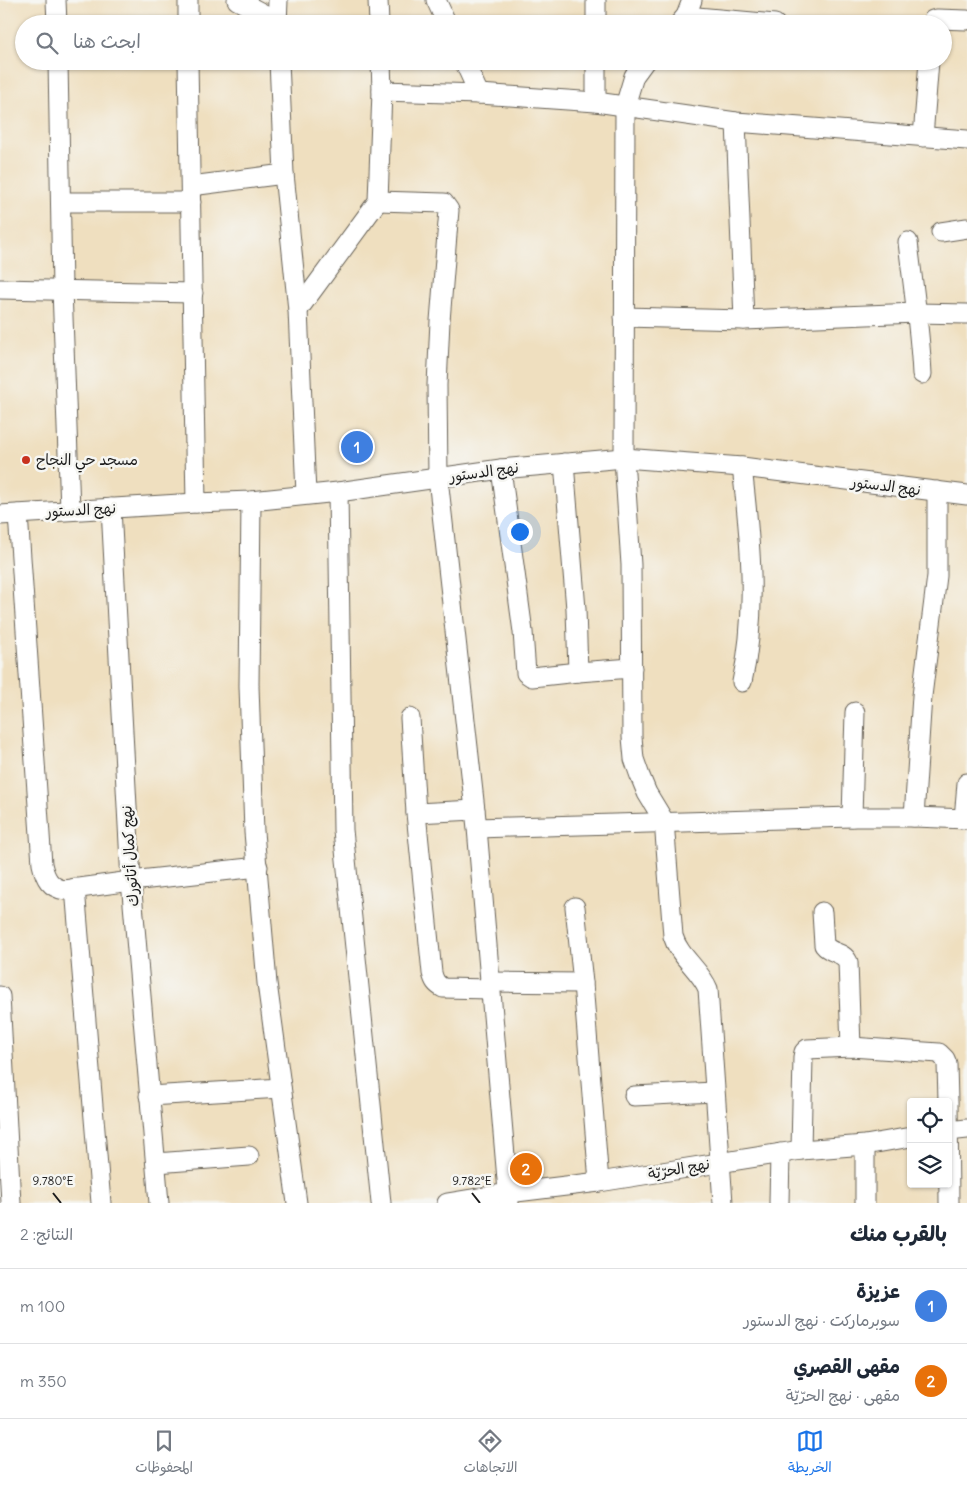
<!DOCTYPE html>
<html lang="ar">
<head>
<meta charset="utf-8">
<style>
	body { margin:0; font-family:Delius,"Playpen Sans Arabic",sans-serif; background:#f2f2f3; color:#1f2937; direction:rtl }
	.controls { position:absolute; right:15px; bottom:15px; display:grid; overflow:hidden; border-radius:5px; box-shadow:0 1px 4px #0004 }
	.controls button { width:45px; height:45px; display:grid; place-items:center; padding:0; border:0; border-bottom:1px solid #e0e1e3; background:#fff; color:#1f2937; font:25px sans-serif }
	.you { position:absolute; left:519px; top:531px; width:18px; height:18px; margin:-12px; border:4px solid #fff; border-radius:50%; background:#1a73e8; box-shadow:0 0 0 8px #1a73e833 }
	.badge { display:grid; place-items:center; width:32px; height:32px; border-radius:50%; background:#1a73e8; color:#fff; font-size:16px; font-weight:700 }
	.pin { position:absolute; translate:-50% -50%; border:2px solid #fff; box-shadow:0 1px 5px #0006 }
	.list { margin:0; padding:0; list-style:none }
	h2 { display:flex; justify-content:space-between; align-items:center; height:65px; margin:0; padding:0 20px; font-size:21px }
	h2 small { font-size:16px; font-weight:400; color:#747a83 }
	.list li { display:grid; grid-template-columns:32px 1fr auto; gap:15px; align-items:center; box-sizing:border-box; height:75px; padding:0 20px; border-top:1px solid #e0e1e3 }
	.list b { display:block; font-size:19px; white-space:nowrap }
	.list p { margin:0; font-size:16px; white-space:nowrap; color:#747a83 }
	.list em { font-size:16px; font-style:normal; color:#747a83 }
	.icon { flex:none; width:28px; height:28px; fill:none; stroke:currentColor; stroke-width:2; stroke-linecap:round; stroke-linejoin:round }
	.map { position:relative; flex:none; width:967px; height:1203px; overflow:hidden; direction:ltr }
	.search { position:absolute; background:#fff; box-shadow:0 1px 4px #0004; left:15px; right:15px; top:15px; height:55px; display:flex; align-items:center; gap:12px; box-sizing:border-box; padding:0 18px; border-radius:28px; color:#747a83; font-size:19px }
	.sheet { height:215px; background:#fff }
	nav { display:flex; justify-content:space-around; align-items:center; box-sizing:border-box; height:70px; border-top:1px solid #e0e1e3; background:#fff; font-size:14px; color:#747a83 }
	nav a { display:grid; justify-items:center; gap:2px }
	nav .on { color:#1a73e8 }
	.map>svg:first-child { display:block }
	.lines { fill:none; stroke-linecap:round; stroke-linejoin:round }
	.minor-casing { stroke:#666055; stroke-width:21 }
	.minor { stroke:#fff; stroke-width:19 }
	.ticks { fill:none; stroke:#1c1c1c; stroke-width:2 }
	.poi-dot { fill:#c8321e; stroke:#f6f6f2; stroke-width:2 }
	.labels { text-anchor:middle; stroke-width:5; stroke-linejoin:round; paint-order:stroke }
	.poi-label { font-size:15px; fill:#1c1c1c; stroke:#f6f6f2; text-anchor:start }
	.street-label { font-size:15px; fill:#1c1c1c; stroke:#f6f6f2 }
	.ticks-label { font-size:12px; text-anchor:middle; fill:#1c1c1c; stroke:#f6f6f2; stroke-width:5; stroke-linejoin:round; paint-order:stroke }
</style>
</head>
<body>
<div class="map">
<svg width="967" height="1203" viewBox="0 0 967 1203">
	<rect width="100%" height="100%" fill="#f6f6f2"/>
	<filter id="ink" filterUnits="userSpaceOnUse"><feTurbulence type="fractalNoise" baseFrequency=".02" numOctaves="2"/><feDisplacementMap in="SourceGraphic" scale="10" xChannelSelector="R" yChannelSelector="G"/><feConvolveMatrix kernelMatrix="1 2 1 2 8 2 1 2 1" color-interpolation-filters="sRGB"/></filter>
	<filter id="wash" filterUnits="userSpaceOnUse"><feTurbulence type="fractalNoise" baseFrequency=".0096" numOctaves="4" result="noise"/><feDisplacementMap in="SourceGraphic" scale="20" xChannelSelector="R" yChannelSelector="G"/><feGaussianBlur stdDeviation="1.12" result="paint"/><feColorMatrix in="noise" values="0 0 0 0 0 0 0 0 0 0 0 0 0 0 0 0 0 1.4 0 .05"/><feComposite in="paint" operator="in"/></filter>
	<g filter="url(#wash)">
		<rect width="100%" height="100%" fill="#efdfbf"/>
	</g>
	<g filter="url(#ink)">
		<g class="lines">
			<g class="minor-casing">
				<g id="minor">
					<polyline points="56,0 57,24"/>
					<polyline points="237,0 277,21"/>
					<polyline points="378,0 379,24"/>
					<polyline points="436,0 447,24"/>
					<polyline points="596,0 596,24"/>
					<polyline points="686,16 775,24"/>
					<polyline points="188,24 188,0"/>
					<polyline points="277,24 278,0"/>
					<polyline points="679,24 686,16 692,0"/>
					<polyline points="931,24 933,20 937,19 967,20"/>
					<polyline points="58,61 62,289 70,510"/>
					<polyline points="188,61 196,503"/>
					<polyline points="279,61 284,174 298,310 306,494"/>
					<polyline points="464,61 479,94"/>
					<polyline points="596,61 596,102"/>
					<path d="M645,61L634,76L625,106L624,458L631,565L632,737L634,759L640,776L647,793L664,821L673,936C679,957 700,969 708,989L723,1203"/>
					<polyline points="382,91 479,94 596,102 736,122 967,140"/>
					<polyline points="736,122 744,320"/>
					<polyline points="923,137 929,61"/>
					<polyline points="191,186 284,174"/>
					<polyline points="378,201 444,203 449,210 440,321 437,385 438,478 477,828 509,1203"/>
					<polyline points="61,202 191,202"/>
					<polyline points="941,232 967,228"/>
					<path d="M908,242C913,286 920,330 922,374"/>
					<polyline points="0,289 193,293"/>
					<polyline points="298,310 378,201 382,91 381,61"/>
					<polyline points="624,317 744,320 916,313 967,314"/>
					<polyline points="564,463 576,609 578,672"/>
					<polyline points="501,469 523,632 526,673 532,677 578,672 632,668"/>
					<polyline points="338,492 343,830 381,1203"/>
					<polyline points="251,501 249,686 254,832 267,983 297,1203"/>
					<polyline points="111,508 131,881 159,1203"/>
					<path d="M18,514L42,864C45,878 50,888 65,890L131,881L258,867"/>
					<polyline points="0,515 196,503 251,501 338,492 501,469 624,458 742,467 967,495"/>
					<path d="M742,682C758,612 750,537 742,467"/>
					<path d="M410,718L416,813L432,973C434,981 436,984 443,988L490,989"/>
					<polyline points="416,813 475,810"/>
					<polyline points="852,817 855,712"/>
					<polyline points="914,817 922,696 937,576 937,491"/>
					<polyline points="964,819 967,783"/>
					<polyline points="477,828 852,817 914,817 967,819"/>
					<polyline points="75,888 101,1203"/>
					<path d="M822,912L824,945C831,954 843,951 848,962L851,1047"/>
					<polyline points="489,982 583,983 575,907"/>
					<polyline points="583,983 599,1182"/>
					<polyline points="0,996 11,1203"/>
					<polyline points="149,1096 281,1088"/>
					<polyline points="634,1096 714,1092"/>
					<polyline points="948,1103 949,1203"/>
					<polyline points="948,1131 967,1129"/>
					<polyline points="801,1150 803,1057 804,1052 807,1049 851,1047 939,1053 945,1059 947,1064 948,1102"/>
					<polyline points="156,1163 249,1156"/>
					<polyline points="447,1203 508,1193 599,1182 801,1150 865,1145 911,1137"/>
					<polyline points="779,1203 780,1153"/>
					<polyline points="865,1203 865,1145"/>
				</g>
			</g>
			<use href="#minor" class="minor"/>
		</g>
	</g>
	<path class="ticks" d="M53,1193L61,1203M472,1193L480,1203"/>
	<circle class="poi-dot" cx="26" cy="460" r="5"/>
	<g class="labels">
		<g class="poi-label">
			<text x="36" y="465">مسجد حي النجاح</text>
		</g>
		<g class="street-label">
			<text transform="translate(484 472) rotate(-8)" y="5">نهج الدستور</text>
			<text transform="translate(886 486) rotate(7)" y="5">نهج الدستور</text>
			<text transform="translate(81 510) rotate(-3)" y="5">نهج الدستور</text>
			<text transform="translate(130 856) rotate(-94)" y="5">نهج كمال أتاتورك</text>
			<text transform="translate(679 1169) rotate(-10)" y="5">نهج الحرّيّة</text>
		</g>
	</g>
	<g class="ticks-label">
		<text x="53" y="1185">9.780°E</text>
		<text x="472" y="1185">9.782°E</text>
	</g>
</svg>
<div class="controls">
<button><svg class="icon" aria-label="locate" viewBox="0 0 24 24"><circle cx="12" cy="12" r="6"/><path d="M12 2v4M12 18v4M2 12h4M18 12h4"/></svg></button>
<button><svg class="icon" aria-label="layers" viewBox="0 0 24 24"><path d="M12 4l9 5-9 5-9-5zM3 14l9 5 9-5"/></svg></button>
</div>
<div class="you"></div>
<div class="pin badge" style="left:357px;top:447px;background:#3f7fe0">1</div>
<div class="pin badge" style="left:526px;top:1169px;background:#e8710a">2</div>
<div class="search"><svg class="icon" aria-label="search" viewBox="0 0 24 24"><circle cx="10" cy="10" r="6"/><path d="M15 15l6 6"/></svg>ابحث هنا</div>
</div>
<section class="sheet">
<h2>بالقرب منك<small>النتائج: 2</small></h2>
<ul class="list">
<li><span class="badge" style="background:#3f7fe0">1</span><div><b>عزيزة</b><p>سوبرماركت · نهج الدستور</p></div><em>100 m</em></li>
<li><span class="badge" style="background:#e8710a">2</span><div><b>مقهى القصري</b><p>مقهى · نهج الحرّيّة</p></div><em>350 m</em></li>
</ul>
</section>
<nav>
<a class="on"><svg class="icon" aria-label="map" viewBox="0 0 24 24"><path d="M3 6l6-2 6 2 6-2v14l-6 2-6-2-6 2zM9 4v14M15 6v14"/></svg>الخريطة</a>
<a><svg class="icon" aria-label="directions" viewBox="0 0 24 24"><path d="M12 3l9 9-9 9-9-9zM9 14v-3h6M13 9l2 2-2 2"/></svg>الاتجاهات</a>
<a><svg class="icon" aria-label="saved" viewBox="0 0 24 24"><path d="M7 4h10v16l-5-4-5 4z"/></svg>المحفوظات</a>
</nav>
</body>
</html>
